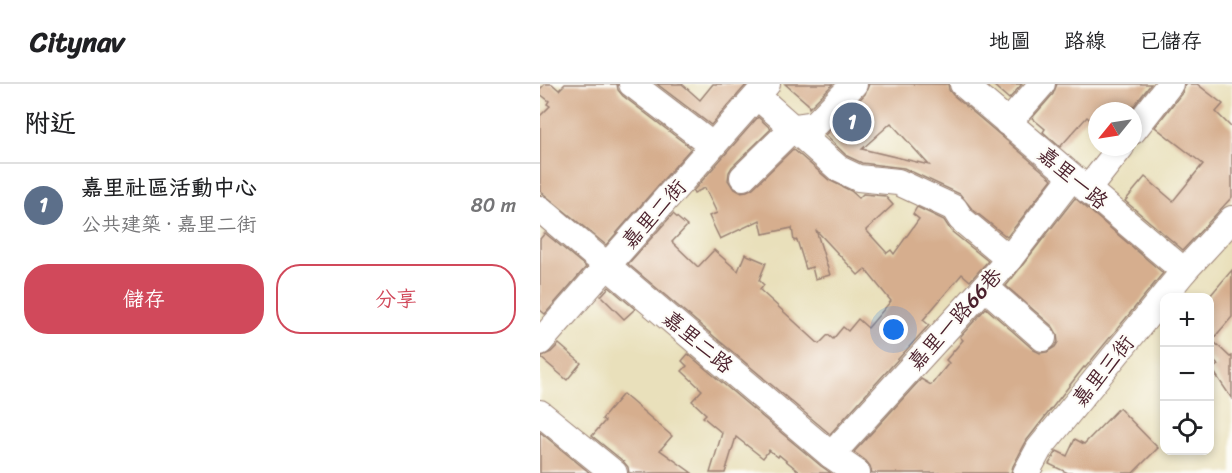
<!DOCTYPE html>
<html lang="zh-TW">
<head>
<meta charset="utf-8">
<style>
	body { margin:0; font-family:Sriracha,"LXGW WenKai TC",sans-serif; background:#f6f6f6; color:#202124 }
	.controls { position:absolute; right:18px; bottom:18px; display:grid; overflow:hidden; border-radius:12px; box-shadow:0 3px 9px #0003 }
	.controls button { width:54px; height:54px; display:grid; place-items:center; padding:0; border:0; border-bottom:2px solid #e0e0e0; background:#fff; color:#202124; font:30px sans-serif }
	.compass { position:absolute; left:548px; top:18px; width:54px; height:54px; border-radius:50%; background:#fff; box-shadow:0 3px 9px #0003; rotate:240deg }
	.you { position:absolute; left:354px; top:246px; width:21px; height:21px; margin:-15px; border:4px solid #fff; border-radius:50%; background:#1a73e8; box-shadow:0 0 0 9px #1a73e833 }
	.badge { display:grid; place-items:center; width:39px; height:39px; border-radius:50%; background:#d1495b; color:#fff; font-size:20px; font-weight:700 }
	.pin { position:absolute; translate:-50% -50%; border:3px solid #fff; box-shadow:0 2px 6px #0006 }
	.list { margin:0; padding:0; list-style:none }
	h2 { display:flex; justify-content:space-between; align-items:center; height:78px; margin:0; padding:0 24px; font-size:26px }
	h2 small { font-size:20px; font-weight:400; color:#757577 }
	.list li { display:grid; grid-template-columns:39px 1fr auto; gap:18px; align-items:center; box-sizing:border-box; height:84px; padding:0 24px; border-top:2px solid #e0e0e0 }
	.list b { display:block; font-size:22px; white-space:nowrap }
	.list p { margin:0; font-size:20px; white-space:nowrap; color:#757577 }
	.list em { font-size:20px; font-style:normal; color:#757577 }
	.actions { display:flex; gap:12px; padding:18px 24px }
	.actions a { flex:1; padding:14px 0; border:2px solid #d1495b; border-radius:24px; text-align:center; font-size:21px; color:#d1495b }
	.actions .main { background:#d1495b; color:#fff }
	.icon { flex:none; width:33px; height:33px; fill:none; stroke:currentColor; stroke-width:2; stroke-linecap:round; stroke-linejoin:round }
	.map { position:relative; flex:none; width:692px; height:389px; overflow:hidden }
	header { display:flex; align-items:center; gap:36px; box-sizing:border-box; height:84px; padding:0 30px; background:#fff; border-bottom:2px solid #e0e0e0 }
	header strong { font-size:28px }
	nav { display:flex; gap:33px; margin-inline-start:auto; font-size:21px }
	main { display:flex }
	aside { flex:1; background:#fff }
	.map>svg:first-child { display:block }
	.building { fill:#d6ae8e; fill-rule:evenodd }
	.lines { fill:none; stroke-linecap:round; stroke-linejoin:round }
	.minor-casing { stroke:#9a8073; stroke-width:28 }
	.minor { stroke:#fff; stroke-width:26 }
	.labels { text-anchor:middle; stroke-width:4.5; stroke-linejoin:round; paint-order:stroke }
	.street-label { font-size:21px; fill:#4a1f2b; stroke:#fdfcf7 }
</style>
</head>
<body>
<header>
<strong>Citynav</strong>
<nav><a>地圖</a><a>路線</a><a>已儲存</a></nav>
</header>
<main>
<aside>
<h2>附近<small></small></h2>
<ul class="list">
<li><span class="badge" style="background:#5c6f8a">1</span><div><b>嘉里社區活動中心</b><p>公共建築 · 嘉里二街</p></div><em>80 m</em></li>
</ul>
<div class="actions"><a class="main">儲存</a><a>分享</a></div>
</aside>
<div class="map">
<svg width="692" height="389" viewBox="0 0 692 389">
	<rect width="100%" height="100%" fill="#fdfcf7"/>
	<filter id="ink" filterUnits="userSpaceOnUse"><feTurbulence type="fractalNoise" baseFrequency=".0167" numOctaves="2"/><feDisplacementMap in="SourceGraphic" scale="12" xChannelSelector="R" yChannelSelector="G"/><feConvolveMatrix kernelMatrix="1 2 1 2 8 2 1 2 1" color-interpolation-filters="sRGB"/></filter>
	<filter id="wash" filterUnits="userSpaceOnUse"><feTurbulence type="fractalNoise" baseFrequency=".008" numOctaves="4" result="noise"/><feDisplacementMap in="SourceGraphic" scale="24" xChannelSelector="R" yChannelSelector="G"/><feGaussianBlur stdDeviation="1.35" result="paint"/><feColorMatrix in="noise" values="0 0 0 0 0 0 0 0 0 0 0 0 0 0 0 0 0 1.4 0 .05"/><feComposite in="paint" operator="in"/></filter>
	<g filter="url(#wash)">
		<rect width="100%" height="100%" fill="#e9e0bb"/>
		<g id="blocks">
			<g class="building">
				<polygon points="5,0 12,0 19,6 25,0 77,0 78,6 83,12 151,64 66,161 0,107 0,32 10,22 7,20 9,17 0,10 0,5"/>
				<polygon points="117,0 142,0 160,16 173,0 207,0 171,41"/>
				<polygon points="245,0 293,0 269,24 268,20"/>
				<path d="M329,0H408L409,6L413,11L512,95L467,153L432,125L420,110L364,84L322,79L307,72L285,51L325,10ZM351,39L389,81L322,65Z"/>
				<polygon points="452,0 482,0 469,15"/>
				<polygon points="517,0 611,0 590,27 557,27 557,42 547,33 520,63 503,48 505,45 492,34 513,10"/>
				<polygon points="645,0 657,0 683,20 676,28 692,44 692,113 643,166 585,117 605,93 633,117 663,80 615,43 642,9"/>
				<polygon points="218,33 231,45 192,83 189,88 188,96 193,104 200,108 207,107 213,104 253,65 289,96 311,107 319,114 323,110 345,112 353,121 326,146 347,169 351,166 354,170 379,135 373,130 377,123 404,136 411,147 448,177 430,197 422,190 383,236 389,241 290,350 88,180 133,130 147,142 132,158 158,183 174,166 198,187 205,170 226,179 219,196 224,201 220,206 279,260 288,251 293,255 303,243 308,247 318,235 328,244 351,217 325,185 318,191 276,146 290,191 275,195 272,183 266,185 257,156 254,157 252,144 223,150 220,136 180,155 169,132 177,129 165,104 154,109 153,107"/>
				<polygon points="535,114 623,189 545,284 544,283 487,356 473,382 471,389 332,389 330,382 326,377 314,368 381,295 391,301 409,279 406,276 423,256 420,253 446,224 494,266 500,269 507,268 515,263 518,258 517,250 513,243 466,202"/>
				<polygon points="5,149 46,183 5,230 0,226 0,155"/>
				<polygon points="692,186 692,233 672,256 690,273 692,272 692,315 672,285 678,281 669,273 669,213"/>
				<polygon points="69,203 95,225 84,235 61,212"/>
				<polygon points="19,260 41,279 27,296 0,273 11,268"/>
				<polygon points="148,270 281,382 291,389 261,389 239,371 238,373 229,366 223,374 196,353 185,389 170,389 182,349 163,333 166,330 152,317 162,306 142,287 147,282 142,277"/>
				<polygon points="83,310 132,352 120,366 152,389 89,389 88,383 83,377 52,352 65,337 62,335"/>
				<polygon points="579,324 618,364 593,389 528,389 509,380 517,367 527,372 535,355 544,360"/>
				<polygon points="0,348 50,389 0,389"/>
			</g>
		</g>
	</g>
	<g filter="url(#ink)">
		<use href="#blocks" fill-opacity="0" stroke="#9a8073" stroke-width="1.5"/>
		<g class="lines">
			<g class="minor-casing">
				<g id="minor">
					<polyline points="92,0 172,61"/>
					<polyline points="423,0 644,187"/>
					<polyline points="217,12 299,85 318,94 358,98 414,124 421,135 469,175"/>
					<polyline points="468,39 502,0"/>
					<polyline points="593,47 630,0"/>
					<polyline points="203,93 254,43 275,40 314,0"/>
					<polyline points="547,106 581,63"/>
					<polyline points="0,125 291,371 317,389"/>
					<polyline points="445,203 503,254"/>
					<polyline points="0,258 227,0"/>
					<polyline points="0,329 74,389"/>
					<polyline points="291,371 445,203 469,175 532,93"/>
					<polyline points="486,389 499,365 644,187 692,135"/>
				</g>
			</g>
			<use href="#minor" class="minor"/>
		</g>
	</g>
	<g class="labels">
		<g class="street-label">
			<text transform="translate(533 94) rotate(40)" y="7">嘉里一路</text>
			<text transform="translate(114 130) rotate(-48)" y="7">嘉里二街</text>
			<text transform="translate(415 235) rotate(-48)" y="7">嘉里一路66巷</text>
			<text transform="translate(158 258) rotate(40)" y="7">嘉里二路</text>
			<text transform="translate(563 287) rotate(-51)" y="7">嘉里三街</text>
		</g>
	</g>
</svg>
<div class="controls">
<button>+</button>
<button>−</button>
<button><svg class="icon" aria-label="locate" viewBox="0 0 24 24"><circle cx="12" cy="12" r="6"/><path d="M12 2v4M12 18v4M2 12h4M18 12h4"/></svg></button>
</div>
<svg class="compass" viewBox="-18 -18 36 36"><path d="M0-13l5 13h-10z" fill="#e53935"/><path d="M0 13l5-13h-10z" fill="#757577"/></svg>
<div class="you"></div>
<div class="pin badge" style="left:312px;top:38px;background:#5c6f8a">1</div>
</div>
</main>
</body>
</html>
